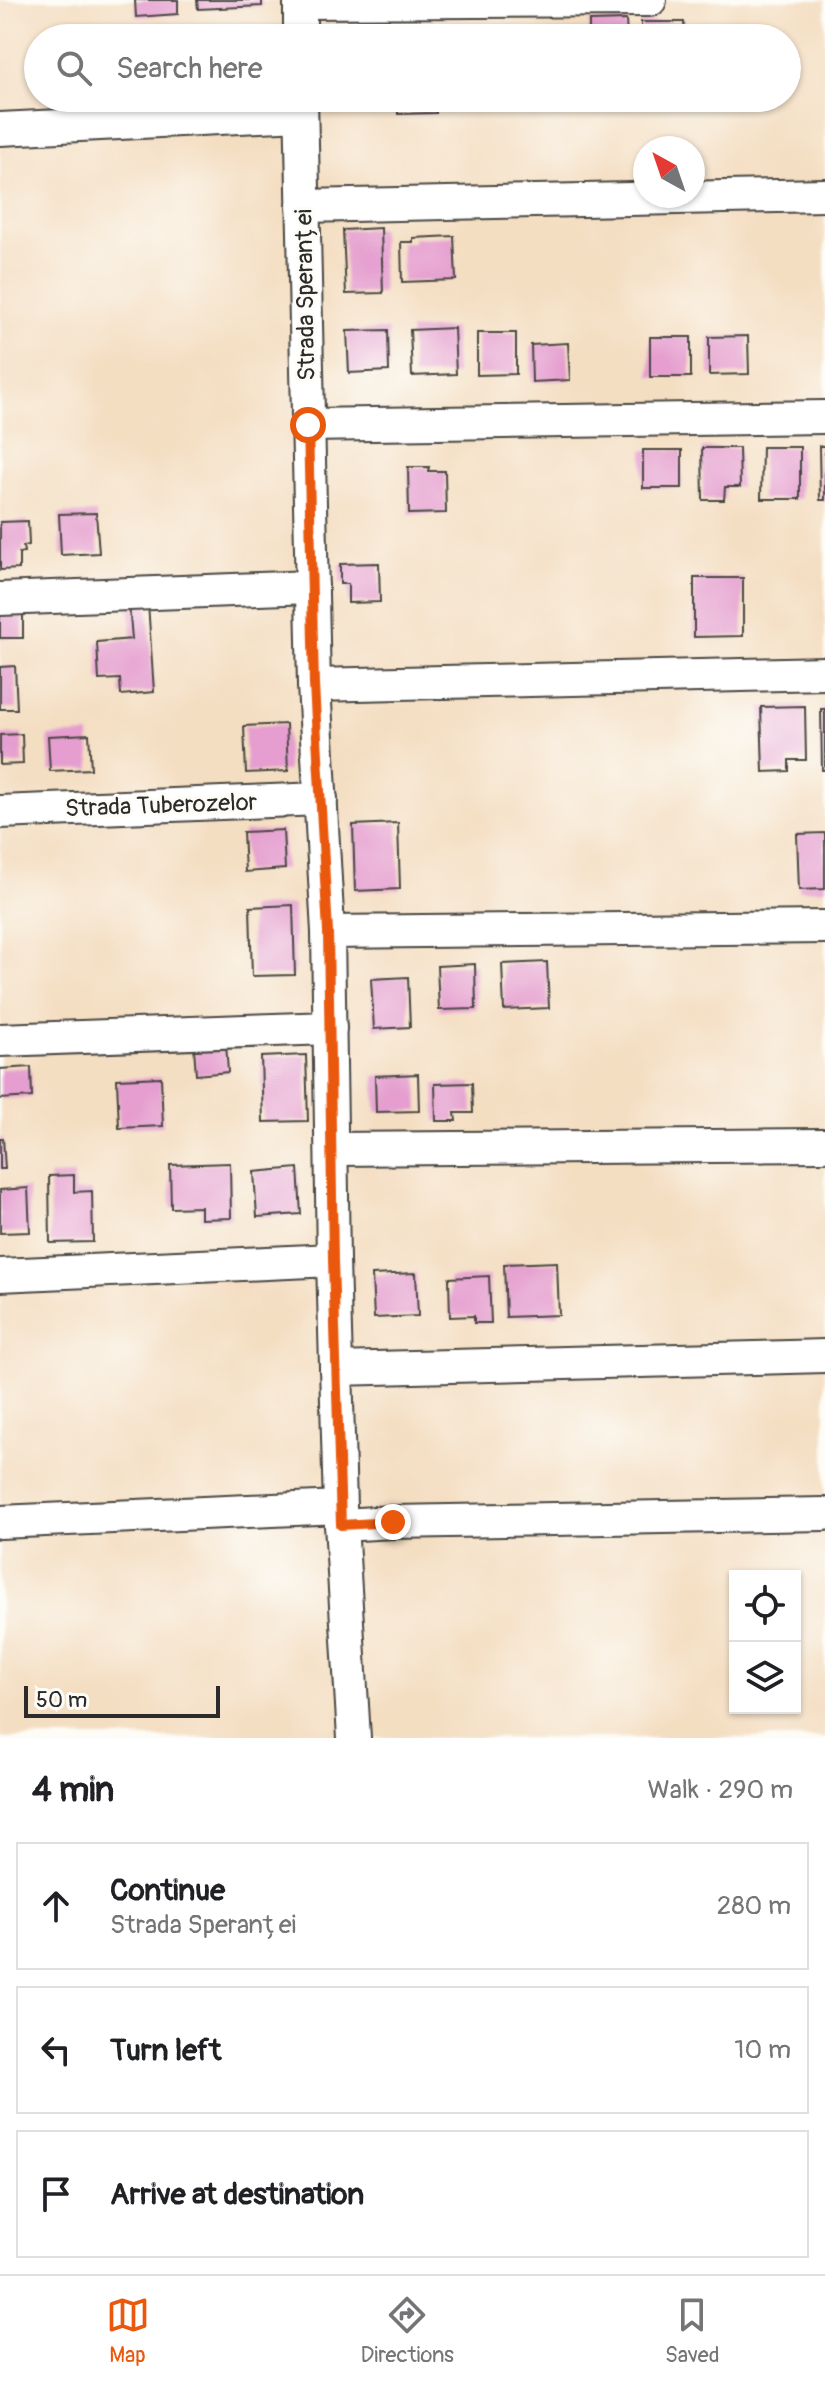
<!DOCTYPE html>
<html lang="en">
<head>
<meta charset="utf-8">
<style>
  :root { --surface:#fff; --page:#f2f2f2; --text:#202124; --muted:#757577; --line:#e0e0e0; --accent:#ea580c }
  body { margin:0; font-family:Pangolin,sans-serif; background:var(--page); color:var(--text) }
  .controls { position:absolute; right:24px; bottom:24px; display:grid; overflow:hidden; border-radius:0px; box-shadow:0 2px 6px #0004 }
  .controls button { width:72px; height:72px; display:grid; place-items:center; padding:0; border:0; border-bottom:2px solid var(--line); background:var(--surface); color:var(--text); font:40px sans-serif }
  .compass { position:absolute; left:633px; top:136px; width:72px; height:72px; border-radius:50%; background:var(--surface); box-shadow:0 2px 6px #0004; rotate:320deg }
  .scale { position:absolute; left:24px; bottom:20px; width:196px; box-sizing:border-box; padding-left:8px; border:4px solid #2b2b2b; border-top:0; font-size:22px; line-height:28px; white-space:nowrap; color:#2b2b2b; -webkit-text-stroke:6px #fdfcf7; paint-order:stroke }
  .stop { position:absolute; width:24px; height:24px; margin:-18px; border:6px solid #ea580c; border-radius:50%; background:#fff }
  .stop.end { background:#ea580c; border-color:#fff; box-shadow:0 2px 8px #0008 }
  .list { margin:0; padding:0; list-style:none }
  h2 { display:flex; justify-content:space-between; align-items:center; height:104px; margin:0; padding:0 32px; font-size:34px }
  h2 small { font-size:26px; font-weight:400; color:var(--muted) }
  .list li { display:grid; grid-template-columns:52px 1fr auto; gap:24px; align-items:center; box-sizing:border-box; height:128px; margin:0 16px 16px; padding:0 16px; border:2px solid var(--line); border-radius:0px }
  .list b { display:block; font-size:30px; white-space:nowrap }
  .list p { margin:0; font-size:26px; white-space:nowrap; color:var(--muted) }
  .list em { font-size:26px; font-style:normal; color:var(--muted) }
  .icon { flex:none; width:44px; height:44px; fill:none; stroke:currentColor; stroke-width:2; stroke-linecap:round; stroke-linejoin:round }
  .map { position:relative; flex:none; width:825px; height:1738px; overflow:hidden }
  .search { position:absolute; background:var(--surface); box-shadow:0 2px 6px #0004; left:24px; right:24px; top:24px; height:88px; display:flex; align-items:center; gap:20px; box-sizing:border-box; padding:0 28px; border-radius:44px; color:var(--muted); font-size:30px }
  .sheet { height:536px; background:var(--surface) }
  nav { display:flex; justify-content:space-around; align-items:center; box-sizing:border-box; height:112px; border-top:2px solid var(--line); background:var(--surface); font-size:22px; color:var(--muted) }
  nav a { display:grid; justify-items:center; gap:4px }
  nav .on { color:var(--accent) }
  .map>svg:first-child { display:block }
  .building { fill:#e59ecf }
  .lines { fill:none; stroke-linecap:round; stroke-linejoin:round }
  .street-casing { stroke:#494642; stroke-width:36 }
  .street { stroke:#fff; stroke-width:32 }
  .route { stroke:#ea580c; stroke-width:10 }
  .labels { text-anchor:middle; stroke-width:6; stroke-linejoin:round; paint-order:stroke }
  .street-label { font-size:24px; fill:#2b2b2b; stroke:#fdfcf7 }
</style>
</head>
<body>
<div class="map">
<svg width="825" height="1738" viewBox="0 0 825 1738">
  <rect width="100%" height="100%" fill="#fdfcf7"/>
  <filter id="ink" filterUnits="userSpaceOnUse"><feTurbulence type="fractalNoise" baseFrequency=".0125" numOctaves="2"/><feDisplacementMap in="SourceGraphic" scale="16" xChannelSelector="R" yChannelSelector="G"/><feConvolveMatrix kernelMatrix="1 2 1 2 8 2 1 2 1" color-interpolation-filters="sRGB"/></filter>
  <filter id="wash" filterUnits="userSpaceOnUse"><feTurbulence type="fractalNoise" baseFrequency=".006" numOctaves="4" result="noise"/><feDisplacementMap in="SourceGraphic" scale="32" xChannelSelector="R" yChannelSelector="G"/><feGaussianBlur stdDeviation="1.8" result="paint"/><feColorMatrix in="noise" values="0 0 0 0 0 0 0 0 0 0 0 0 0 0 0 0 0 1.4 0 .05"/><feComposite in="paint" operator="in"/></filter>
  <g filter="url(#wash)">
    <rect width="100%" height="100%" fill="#f4dec2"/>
    <g id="blocks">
      <g class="building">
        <polygon points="135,0 178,0 178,14 136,17"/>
        <polygon points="197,0 262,0 262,6 198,9"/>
        <polygon points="626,20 627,38 589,38 589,21"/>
        <polygon points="641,22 684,22 685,38 641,38"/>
        <polygon points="385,28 385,38 340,38 340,29"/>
        <polygon points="750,31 750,38 711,38 710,32"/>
        <polygon points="398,98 435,98 436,113 398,114"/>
        <polygon points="381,228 383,293 346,294 343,230"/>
        <polygon points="454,236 456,280 402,282 401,242 413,242 413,238"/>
        <polygon points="454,328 456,374 412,376 410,330"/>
        <polygon points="388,330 389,371 349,373 347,331"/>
        <polygon points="477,333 516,333 516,374 477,375"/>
        <polygon points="748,336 749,374 709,375 709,337"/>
        <rect x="650" y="337" width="41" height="40"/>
        <polygon points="568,343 570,380 532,382 531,345"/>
        <polygon points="819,446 825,446 825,500 820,500"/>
        <polygon points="762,447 800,447 800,499 761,499"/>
        <polygon points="702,448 739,448 740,487 725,487 724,500 703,500"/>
        <rect x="643" y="450" width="39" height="38"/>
        <polygon points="408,467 429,467 428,471 445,471 446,513 409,514"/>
        <polygon points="96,513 99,553 61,555 59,514"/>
        <polygon points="28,521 29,545 23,546 24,552 19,553 19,569 0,570 0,522"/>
        <polygon points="379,563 380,602 348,603 348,584 340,584 340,564"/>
        <polygon points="694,578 743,578 743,636 694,637"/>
        <polygon points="148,603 154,692 121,695 120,679 99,680 97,642 132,639 129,604"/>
        <rect x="0" y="608" width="23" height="30"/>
        <polygon points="15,666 17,709 0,709 0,667"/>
        <polygon points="805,706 806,760 789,760 789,771 763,772 761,707"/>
        <polygon points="821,709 825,709 825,770 822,770"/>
        <polygon points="286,724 288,771 246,773 244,726"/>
        <polygon points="22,734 23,764 0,765 0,735"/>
        <polygon points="89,734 91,769 50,771 48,736"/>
        <polygon points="398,823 400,889 355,891 353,825"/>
        <polygon points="283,830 285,869 245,872 243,832"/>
        <polygon points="825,833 825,889 799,890 797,834"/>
        <polygon points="293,905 295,975 252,976 250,907"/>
        <polygon points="547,962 549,1008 504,1010 502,964"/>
        <polygon points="475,964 476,1009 439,1010 437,966"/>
        <polygon points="408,977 410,1027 374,1029 371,979"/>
        <polygon points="226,1044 228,1072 196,1075 194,1047"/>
        <polygon points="306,1055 308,1121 263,1122 261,1057"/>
        <polygon points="31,1067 32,1097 0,1099 0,1069"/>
        <polygon points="418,1074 419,1111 376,1112 375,1076"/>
        <polygon points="161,1077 163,1126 119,1128 117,1079"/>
        <polygon points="472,1083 473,1113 455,1113 456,1121 436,1121 435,1084"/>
        <polygon points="0,1138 3,1138 5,1169 0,1169"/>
        <polygon points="230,1163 231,1218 201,1219 201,1207 171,1208 170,1165"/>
        <polygon points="298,1168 301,1214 257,1217 254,1172"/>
        <polygon points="74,1175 74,1192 92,1191 93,1242 50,1243 49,1176"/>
        <polygon points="28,1188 30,1232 0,1233 0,1190"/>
        <polygon points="557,1262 559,1315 506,1317 504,1264"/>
        <polygon points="416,1273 418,1316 374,1318 372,1275"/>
        <polygon points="489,1276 491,1323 474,1323 474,1316 450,1317 449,1278"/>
      </g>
    </g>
  </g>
  <g filter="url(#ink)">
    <use href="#blocks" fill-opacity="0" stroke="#494642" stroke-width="2"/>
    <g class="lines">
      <defs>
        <g id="street">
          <polyline points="300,0 300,38"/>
          <polyline points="300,2 650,0"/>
          <polyline points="301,98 314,685 328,932 333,1260 340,1507 354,1738"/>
          <polyline points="0,129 301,114"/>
          <polyline points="303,206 825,195"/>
          <polyline points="308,425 825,417"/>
          <polyline points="0,599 312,587"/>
          <polyline points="314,685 825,673"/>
          <polyline points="0,812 321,799"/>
          <polyline points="328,932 825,927"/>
          <polyline points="0,1040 330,1028"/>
          <polyline points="332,1149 825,1145"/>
          <polyline points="0,1275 333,1260"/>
          <polyline points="336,1369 825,1356"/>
          <polyline points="0,1522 340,1507"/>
          <polyline points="341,1525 393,1522 825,1514"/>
        </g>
      </defs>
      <use href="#street" class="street-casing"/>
      <use href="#street" class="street"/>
    </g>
  </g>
  <g class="lines" filter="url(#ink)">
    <polyline class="route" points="308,425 314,685 328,932 333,1260 341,1525 393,1522"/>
  </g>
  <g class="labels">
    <g class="street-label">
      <text transform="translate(305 295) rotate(-91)" y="8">Strada Speranței</text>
      <text transform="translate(161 805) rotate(-2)" y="8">Strada Tuberozelor</text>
    </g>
  </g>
</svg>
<div class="controls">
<button><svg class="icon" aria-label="locate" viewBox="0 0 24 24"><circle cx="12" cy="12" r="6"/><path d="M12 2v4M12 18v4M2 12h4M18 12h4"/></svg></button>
<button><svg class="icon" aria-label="layers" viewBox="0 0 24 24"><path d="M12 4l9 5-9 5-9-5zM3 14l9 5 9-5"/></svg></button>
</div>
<svg class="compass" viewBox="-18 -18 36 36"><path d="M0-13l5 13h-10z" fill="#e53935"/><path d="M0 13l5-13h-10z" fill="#757577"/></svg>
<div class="scale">50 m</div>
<div class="stop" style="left:308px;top:425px"></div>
<div class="stop end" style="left:393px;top:1522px"></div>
<div class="search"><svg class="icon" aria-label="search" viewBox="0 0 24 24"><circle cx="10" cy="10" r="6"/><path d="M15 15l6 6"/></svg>Search here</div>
</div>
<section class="sheet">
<h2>4 min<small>Walk · 290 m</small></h2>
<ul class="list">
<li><svg class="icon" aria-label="ahead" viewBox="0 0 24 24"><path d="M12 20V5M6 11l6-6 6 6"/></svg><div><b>Continue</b><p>Strada Speranței</p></div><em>280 m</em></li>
<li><svg class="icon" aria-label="left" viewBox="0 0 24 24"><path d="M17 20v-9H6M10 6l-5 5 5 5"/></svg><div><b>Turn left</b></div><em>10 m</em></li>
<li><svg class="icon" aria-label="arrive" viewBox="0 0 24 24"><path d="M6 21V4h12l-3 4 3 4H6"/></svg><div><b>Arrive at destination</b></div></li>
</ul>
</section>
<nav>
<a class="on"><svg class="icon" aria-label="map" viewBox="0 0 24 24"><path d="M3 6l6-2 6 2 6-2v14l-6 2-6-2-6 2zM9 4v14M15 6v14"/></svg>Map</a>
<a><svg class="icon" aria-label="directions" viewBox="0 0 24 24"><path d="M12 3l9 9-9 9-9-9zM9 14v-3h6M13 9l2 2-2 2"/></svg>Directions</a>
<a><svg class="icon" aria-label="saved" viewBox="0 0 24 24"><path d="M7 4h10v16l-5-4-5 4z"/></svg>Saved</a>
</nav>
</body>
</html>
